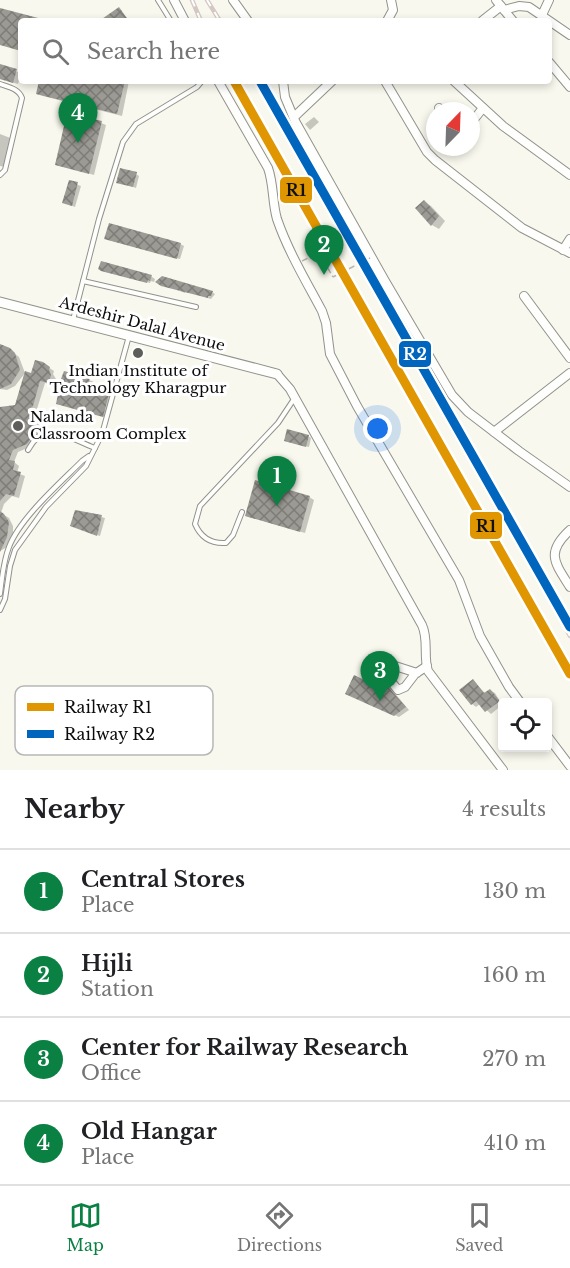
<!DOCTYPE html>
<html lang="en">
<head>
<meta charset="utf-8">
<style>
  :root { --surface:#fff; --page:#f2f2f2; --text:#202124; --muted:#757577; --line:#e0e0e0; --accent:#0b8043 }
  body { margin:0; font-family:"Libre Baskerville",serif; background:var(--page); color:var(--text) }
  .controls { position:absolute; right:18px; bottom:18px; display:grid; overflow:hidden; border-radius:6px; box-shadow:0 3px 9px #0003 }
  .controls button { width:54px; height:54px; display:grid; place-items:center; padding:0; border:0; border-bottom:2px solid var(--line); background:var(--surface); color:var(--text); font:30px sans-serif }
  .compass { position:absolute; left:426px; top:102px; width:54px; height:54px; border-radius:50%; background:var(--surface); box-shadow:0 3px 9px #0003; rotate:23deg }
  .you { position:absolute; left:378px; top:429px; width:21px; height:21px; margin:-15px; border:4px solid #fff; border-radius:50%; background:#1a73e8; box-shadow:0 0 0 9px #1a73e833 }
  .badge { display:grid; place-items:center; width:39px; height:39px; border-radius:50%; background:var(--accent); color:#fff; font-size:20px; font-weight:700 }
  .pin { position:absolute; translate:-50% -50px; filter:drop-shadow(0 2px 3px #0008) }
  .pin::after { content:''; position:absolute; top:32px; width:21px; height:18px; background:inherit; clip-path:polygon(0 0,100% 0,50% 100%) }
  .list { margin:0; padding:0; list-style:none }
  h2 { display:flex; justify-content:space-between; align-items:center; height:78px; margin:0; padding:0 24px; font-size:26px }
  h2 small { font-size:20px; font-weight:400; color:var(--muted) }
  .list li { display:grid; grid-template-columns:39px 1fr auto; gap:18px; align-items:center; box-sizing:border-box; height:84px; padding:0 24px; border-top:2px solid var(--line) }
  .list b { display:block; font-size:22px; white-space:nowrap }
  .list p { margin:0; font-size:20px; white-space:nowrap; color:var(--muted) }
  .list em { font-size:20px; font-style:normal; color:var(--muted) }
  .icon { flex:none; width:33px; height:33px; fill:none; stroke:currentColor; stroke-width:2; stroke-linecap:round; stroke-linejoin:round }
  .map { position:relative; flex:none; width:570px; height:770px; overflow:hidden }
  .search { position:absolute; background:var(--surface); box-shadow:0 3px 9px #0003; left:18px; right:18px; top:18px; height:66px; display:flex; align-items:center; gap:15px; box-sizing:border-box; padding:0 21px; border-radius:6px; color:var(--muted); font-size:22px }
  .sheet { height:414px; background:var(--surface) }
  nav { display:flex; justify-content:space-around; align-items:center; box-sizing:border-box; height:84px; border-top:2px solid var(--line); background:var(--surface); font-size:16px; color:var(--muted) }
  nav a { display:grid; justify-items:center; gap:3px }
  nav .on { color:var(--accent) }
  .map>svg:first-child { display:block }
  .shadow { fill:#0003 }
  .building { fill:url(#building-cross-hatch) }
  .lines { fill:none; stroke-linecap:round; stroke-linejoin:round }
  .service-casing { stroke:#92928d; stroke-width:6 }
  .minor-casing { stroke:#92928d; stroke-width:10 }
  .tertiary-casing { stroke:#92928d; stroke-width:11 }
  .path { stroke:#b7b7b5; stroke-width:1.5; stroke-dasharray:6 3; stroke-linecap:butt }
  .service { stroke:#fefefc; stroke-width:4 }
  .minor { stroke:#fefefc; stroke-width:8 }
  .tertiary { stroke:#fefefc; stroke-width:9 }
  .rail-casing { stroke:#d4c7c4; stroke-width:4.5 }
  .rail { stroke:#fff; stroke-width:2; stroke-dasharray:7; stroke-linecap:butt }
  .path-bridge { stroke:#b7b7b5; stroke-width:1.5; stroke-dasharray:6 3; stroke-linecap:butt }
  .rail-1-casing { stroke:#fff; stroke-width:14 }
  .rail-2-casing { stroke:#fff; stroke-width:14 }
  .rail-1 { stroke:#df9601; stroke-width:9 }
  .rail-2 { stroke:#0065bd; stroke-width:9 }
  .poi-dot { fill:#5e5e5a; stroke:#fff; stroke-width:2 }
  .labels { text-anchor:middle; stroke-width:6; stroke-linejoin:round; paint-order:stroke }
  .street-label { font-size:15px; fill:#0b0b0b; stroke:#fff }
  .poi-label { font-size:15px; fill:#0b0b0b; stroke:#fff }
  .key { fill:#fff; stroke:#b6b6b6; stroke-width:1.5 }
  .key-label { font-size:16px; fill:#0b0b0b }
  .line-badge { stroke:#fff; stroke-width:2 }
  .badge-label { font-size:16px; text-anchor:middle; font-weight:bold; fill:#fff }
  .pale-badge-label { font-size:16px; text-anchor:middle; font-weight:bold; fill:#111 }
</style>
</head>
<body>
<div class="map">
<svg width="570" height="770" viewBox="0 0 570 770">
  <defs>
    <pattern id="building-cross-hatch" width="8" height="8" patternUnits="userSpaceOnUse" patternTransform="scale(1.5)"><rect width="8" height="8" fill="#9c9a94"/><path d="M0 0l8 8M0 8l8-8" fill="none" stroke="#7d7c77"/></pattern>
  </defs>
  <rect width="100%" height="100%" fill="#f9f8ee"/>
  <g class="shadow">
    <polygon points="0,66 21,73 18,84 0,79"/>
    <polygon points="41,81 129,81 122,116 43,96 37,94"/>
    <polygon points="314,117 319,122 310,130 305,124"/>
    <polygon points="101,123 106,125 94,175 56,164"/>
    <polygon points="0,134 13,139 6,167 0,166"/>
    <polygon points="136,174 139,176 136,188 118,182"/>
    <polygon points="70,182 81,186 75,207 67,204"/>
    <polygon points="424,201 431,206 445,221 439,229 432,225"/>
    <polygon points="109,240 180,244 184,246 180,259"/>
    <polygon points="102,263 152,277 155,279 154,282 151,281 150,283 106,272"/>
    <polygon points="160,283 212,292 215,294 211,299 186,291 185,293"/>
    <polygon points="0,347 9,349 19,357 25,373 15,386 7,390 0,389"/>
    <polygon points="48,367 54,371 53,374 56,379 54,385 45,383 37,409 32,413 40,422 40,434 32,446 18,452 14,462 19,466 17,473 25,476 19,498 12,496 4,504 1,513 9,518 13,526 13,533 9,546 0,551 0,409 16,407 33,375"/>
    <polygon points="89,380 94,382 92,387 114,394 107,418 63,405"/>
    <polygon points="308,436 311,438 309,447 289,442"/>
    <polygon points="309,497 314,500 305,533 246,516"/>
    <polygon points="76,511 105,518 100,536 75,527"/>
    <polygon points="382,681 387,684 409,710 399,717 352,696 375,687"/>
    <polygon points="473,681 486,694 490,690 495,693 502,705 491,714 480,704 476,707 472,704"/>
  </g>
  <g class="building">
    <polygon points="119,7 129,21 99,21"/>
    <polygon points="0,8 42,19 42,21 21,21 21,51 0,45"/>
    <polygon points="0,64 17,69 13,83 0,79"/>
    <polygon points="39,81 125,81 117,114 36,94"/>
    <polygon points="67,113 102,121 89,174 55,165"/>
    <polygon points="120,168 137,172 133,187 116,183"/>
    <polygon points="69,180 78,182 72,206 62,203"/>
    <polygon points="424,200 439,216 431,226 415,208"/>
    <polygon points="109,223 181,243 177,259 104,239"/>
    <polygon points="101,261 152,275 150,281 148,280 147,283 101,271 98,269"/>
    <polygon points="162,276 213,291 211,296 208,296 208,298 161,286 155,282"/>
    <polygon points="0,344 10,348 15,353 20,370 11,384 0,389"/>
    <polygon points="35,360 43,362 50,367 49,370 51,375 49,383 40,381 33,406 28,410 36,418 36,432 27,444 13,450 9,460 15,461 13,470 21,472 14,496 6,494 0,501 0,407 15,405 25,371 31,373"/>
    <polygon points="64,371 90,378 88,384 110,390 103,417 56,404 58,394 56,392"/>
    <polygon points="287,429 309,435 306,447 284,441"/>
    <polygon points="255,480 310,496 300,532 245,516"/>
    <polygon points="75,510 102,515 97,536 70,526"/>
    <polygon points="0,511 4,514 9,522 7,537 0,552"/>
    <polygon points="354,675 375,685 382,680 406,707 394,716 345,694"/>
    <polygon points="473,679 484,693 490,689 500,701 485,712 476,701 471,705 459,690"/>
  </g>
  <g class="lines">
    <defs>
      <g id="service">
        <polyline points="158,0 171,21"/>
        <path d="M0 84C9 87 19 89 22 98L5 170 0 175"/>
        <polyline points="83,281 196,307"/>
        <polyline points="73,320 99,219 123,142 136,124 197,87 202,81"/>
        <path d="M28 450C32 444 35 437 42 435 57 428 81 443 95 448"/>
        <path d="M242 512 233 535 226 543C211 544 201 538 195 524L200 506 278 423 294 399"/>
        <path d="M0 594C2 579 3 562 9 547 20 518 60 483 82 461L89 456"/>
        <polyline points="0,610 5,599 10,566 15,550 46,507 86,466 102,434 129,336"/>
      </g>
      <g id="minor">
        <polyline points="174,0 185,21"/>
        <polyline points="233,0 248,21"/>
        <polyline points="496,0 513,21"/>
        <polyline points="504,10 519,6 529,7 570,35"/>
        <polyline points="542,15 549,0"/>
        <polyline points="387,21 393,10 391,0"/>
        <polyline points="482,21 501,6"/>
        <polyline points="549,62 570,87"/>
        <path d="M218 81 268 168C274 185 272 202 277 219 288 251 306 281 322 311L326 323 330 354 357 406 459 580 480 636 509 687 520 702"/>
        <polyline points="283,81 285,97 295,121 385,281 452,395 468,412 519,451 570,487"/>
        <polyline points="385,81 427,152 435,160 522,228 570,253"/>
        <polyline points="454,81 503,126 570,175"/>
        <polyline points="439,108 443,111"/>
        <polyline points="294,117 332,81"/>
        <polyline points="471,123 483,108"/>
        <polyline points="563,250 570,239"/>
        <polyline points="524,296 570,358"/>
        <path d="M277 374 290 389 422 625C429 640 423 656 428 671L503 770"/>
        <polyline points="494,432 570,373"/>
        <path d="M570 530C545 553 555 563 570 587"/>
        <polyline points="417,673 389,664 383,665 380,668 398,690 405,687 415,674 427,666"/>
        <polyline points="548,737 570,766"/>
      </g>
      <polyline id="tertiary" points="0,302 277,374"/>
    </defs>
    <use href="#service" class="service-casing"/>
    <use href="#minor" class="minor-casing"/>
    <use href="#tertiary" class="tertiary-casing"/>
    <polyline class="path" points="302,261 319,253 333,277"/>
    <use href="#service" class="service"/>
    <use href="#minor" class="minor"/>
    <use href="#tertiary" class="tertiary"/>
    <defs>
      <g id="rail">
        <polyline points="192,0 201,21"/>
        <polyline points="207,0 220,21"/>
        <polyline points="260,81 294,139"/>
        <polyline points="285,134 570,636"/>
      </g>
    </defs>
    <use href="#rail" class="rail-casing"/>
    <use href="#rail" class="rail"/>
    <polyline class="path-bridge" points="333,277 370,258"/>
    <defs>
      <polyline id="rail-1" points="234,81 570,674"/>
      <polyline id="rail-2" points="260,81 570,627"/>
    </defs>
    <use href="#rail-1" class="rail-1-casing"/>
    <use href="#rail-2" class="rail-2-casing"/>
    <use href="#rail-1" class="rail-1"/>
    <use href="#rail-2" class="rail-2"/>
  </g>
  <g class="poi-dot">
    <circle cx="138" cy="353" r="6"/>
    <circle cx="18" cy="426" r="6"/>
  </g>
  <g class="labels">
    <g class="street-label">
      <text transform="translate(142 324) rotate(15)" y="5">Ardeshir Dalal Avenue</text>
    </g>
    <g class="poi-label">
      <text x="138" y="376">Indian Institute of<tspan x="138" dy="17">Technology Kharagpur</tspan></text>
      <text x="30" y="422" text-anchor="start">Nalanda<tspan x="30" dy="17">Classroom Complex</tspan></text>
    </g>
  </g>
  <rect x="15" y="686" width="198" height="69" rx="9" class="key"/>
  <rect x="27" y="703" width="27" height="8" fill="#df9601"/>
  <rect x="27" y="730" width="27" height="8" fill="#0065bd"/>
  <g class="key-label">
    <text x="64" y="713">Railway R1</text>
    <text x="64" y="740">Railway R2</text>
  </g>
  <g class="line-badge">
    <rect x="279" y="176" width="34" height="28" rx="6" fill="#df9601"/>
    <rect x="398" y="340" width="34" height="28" rx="6" fill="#0065bd"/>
    <rect x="469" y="511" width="34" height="29" rx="6" fill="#df9601"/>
  </g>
  <g class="badge-label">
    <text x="415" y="360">R2</text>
  </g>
  <g class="pale-badge-label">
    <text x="296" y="196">R1</text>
    <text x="486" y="532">R1</text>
  </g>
</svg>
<div class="controls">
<button><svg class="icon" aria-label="locate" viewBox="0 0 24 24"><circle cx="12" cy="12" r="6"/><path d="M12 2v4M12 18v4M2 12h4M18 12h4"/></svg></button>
</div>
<svg class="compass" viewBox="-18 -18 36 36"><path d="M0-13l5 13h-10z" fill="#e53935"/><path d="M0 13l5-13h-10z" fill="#757577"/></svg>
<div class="you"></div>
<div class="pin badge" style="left:277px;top:506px">1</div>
<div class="pin badge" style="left:324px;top:275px">2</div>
<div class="pin badge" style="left:380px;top:701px">3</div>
<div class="pin badge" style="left:78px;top:143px">4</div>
<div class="search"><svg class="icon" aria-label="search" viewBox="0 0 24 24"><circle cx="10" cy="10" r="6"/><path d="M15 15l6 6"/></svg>Search here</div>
</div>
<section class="sheet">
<h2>Nearby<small>4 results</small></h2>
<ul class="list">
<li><span class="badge">1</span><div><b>Central Stores</b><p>Place</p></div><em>130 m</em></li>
<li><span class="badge">2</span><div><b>Hijli</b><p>Station</p></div><em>160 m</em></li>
<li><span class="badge">3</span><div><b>Center for Railway Research</b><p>Office</p></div><em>270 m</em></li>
<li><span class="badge">4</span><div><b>Old Hangar</b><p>Place</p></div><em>410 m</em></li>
</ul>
</section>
<nav>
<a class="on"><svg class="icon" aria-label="map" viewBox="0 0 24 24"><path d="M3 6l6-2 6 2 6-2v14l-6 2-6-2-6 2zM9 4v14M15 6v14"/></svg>Map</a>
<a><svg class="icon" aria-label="directions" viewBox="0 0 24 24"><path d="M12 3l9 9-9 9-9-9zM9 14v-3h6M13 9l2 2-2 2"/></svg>Directions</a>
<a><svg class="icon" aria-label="saved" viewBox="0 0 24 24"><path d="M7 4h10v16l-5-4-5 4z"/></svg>Saved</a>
</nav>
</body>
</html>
